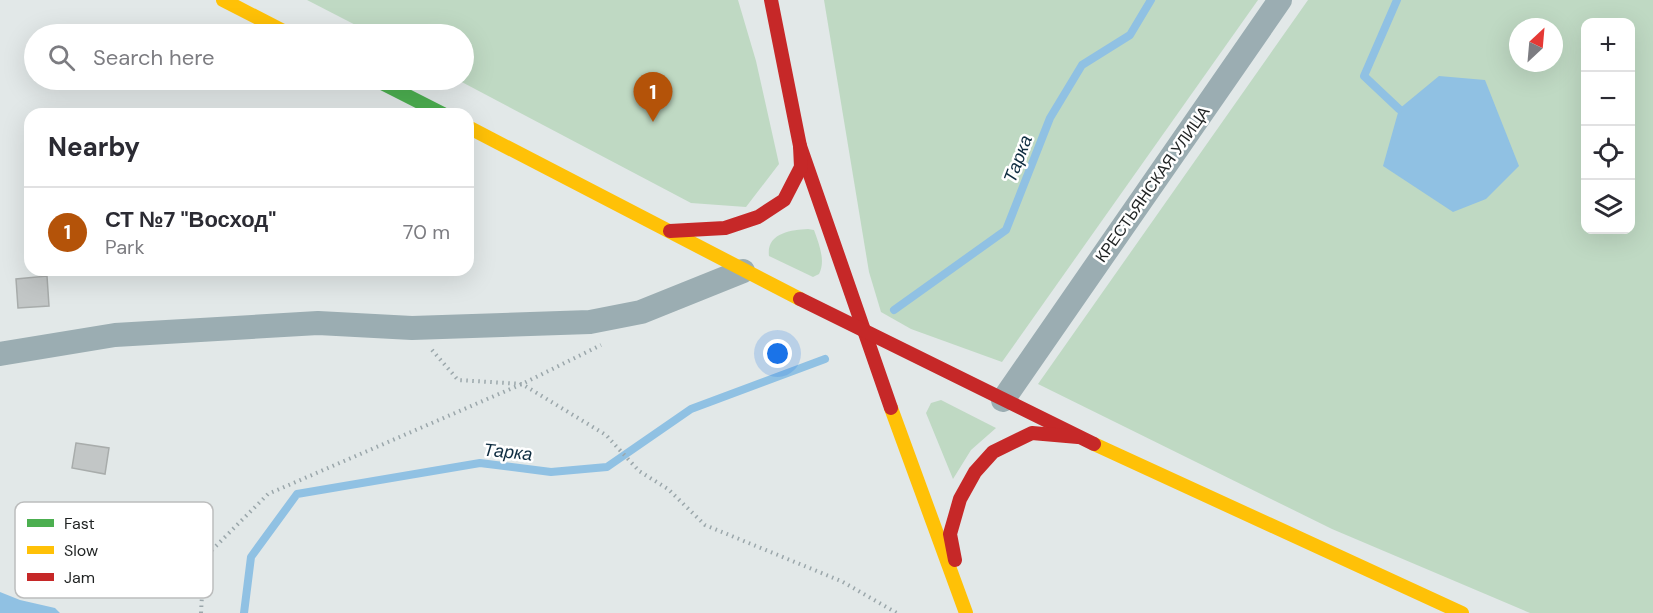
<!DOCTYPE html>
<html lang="en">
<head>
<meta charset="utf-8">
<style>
  :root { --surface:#fff; --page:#f7f7f7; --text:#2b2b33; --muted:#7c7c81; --line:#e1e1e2; --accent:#b45309 }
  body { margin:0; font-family:"DM Sans",sans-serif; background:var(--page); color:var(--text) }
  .controls { position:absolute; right:18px; top:18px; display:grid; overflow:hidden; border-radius:12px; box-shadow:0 6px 24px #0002 }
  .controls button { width:54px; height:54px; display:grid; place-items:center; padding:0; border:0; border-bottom:2px solid var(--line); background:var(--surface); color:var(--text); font:30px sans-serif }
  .compass { position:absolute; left:1509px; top:18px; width:54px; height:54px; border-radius:50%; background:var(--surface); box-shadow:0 6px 24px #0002; rotate:26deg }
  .you { position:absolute; left:778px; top:354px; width:21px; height:21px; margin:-15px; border:4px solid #fff; border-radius:50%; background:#1a73e8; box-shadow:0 0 0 9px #1a73e833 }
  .badge { display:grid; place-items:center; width:39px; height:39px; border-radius:50%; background:var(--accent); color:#fff; font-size:20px; font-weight:700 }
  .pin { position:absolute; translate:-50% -50px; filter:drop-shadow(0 2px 3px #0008) }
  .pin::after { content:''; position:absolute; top:32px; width:21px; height:18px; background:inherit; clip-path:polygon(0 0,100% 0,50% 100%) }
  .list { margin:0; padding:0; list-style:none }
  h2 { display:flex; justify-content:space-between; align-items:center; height:78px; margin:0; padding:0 24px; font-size:26px }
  h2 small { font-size:20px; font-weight:400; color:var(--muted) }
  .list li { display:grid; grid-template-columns:39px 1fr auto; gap:18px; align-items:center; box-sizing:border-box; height:90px; padding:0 24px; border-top:2px solid var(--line) }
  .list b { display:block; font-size:22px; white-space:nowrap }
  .list p { margin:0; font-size:20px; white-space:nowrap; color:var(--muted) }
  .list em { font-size:20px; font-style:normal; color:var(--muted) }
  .icon { flex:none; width:33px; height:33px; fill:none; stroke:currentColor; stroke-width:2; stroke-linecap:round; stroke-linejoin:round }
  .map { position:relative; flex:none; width:1653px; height:613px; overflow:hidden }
  .search { position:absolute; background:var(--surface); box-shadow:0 6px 24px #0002; left:24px; top:24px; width:450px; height:66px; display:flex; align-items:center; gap:15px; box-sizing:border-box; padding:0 21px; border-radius:33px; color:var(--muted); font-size:22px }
  .panel { position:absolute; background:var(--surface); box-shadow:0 6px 24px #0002; left:24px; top:108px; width:450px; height:168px; border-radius:18px }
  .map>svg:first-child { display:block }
  .green { fill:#bfd9c3; fill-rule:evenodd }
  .water { fill:#90c1e3 }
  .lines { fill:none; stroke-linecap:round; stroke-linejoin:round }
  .stream { stroke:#90c1e3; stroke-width:8 }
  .building { fill:#c2c6c6; stroke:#a8acab; stroke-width:1.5 }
  .path { stroke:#9ba7ab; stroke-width:4; stroke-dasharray:1.5 4.5; stroke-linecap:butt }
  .street { stroke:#9badb2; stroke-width:24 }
  .fast { stroke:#4caf50; stroke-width:14 }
  .slow { stroke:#ffc107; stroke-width:14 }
  .jam { stroke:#c62828; stroke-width:14 }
  .labels { text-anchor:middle; stroke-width:5; stroke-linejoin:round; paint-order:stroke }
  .street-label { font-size:16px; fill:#1f2222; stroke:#fff }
  .water-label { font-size:18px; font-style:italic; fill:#0e2c40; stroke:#fff }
  .key { fill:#fff; stroke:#bcbdbd; stroke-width:1.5 }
  .key-label { font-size:16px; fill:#1f2222 }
</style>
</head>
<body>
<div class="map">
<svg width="1653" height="613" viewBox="0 0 1653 613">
  <rect width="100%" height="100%" fill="#e2e8e8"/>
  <g class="green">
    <polygon points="307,0 738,0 756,61 779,164 746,207 691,203 458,80 464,80 464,34 373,34"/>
    <polygon points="824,0 1258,0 1002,362 911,329 881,312 869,272"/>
    <path d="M1308 0H1653V613H1530L1332 529 1038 384ZM1586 22H1630V230H1586ZM1518 27H1554V63H1518Z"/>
    <path d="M808 229 814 230C819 244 826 261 819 274L813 277 769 256C766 233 791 230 808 229Z"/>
    <polygon points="941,400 996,428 971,450 953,479 926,413 931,403"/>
  </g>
  <g class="water">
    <polygon points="1439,76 1485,80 1519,166 1486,199 1453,212 1383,166 1399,109"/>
    <polygon points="0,592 20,600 55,608 60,613 0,613"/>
  </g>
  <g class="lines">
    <g class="stream">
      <polyline points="1397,0 1364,76 1399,109"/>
      <polyline points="894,310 1006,230 1050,118 1082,65 1130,35 1151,0"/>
      <polyline points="244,613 251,557 297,494 480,463 551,472 607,467 691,409 825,359"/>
    </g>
  </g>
  <g class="building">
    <polygon points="47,276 49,306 18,308 16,279"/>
    <polygon points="76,443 109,448 105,474 72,468"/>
  </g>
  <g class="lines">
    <g class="path">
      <polyline points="432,350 458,380 522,384 606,435 639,471 668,489 705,525 841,581 897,613"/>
      <polyline points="201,613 204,558 268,494 522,384 601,345"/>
    </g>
    <g class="street">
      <polyline points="0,354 115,335 318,323 412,328 590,322 641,312 743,271"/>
      <polyline points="1003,400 1280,0"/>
    </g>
    <polyline class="fast" points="376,80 443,114"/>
    <g class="slow">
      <polyline points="223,0 289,34"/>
      <polyline points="468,127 800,299"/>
      <polyline points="891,408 966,613"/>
      <polyline points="1094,444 1462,613"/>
    </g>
    <g class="jam">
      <polyline points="771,0 800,146 891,408"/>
      <polyline points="670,231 725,228 758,217 784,200 801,167 800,146"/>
      <polyline points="800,299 1094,444"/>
      <polyline points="955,560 950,534 960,499 975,472 993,452 1032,433 1078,437"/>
    </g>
  </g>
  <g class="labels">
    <g class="street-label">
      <text transform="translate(1152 184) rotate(-55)" y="6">КРЕСТЬЯНСКАЯ УЛИЦА</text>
    </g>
    <g class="water-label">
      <text transform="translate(1018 159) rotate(-69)" y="6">Тарка</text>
      <text transform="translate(508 452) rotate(6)" y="6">Тарка</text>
    </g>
  </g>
  <rect x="15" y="502" width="198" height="96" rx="9" class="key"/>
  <rect x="27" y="519" width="27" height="8" fill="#4caf50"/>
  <rect x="27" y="546" width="27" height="8" fill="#ffc107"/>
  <rect x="27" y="573" width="27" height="8" fill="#c62828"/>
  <g class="key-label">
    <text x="64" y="529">Fast</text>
    <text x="64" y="556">Slow</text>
    <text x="64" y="583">Jam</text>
  </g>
</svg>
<div class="controls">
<button>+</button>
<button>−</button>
<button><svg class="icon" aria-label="locate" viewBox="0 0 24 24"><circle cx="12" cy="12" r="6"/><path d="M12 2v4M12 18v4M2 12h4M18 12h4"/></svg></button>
<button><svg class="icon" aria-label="layers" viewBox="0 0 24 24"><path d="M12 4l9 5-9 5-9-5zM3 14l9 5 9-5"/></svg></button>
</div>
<svg class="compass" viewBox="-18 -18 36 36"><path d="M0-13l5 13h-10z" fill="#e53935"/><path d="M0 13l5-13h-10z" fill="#7c7c81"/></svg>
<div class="you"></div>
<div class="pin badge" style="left:653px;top:122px">1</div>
<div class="search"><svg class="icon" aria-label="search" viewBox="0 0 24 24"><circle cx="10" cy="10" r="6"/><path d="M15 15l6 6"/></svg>Search here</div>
<section class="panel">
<h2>Nearby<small></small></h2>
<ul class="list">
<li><span class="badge">1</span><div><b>СТ №7 &quot;Восход&quot;</b><p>Park</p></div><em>70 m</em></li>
</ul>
</section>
</div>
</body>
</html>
